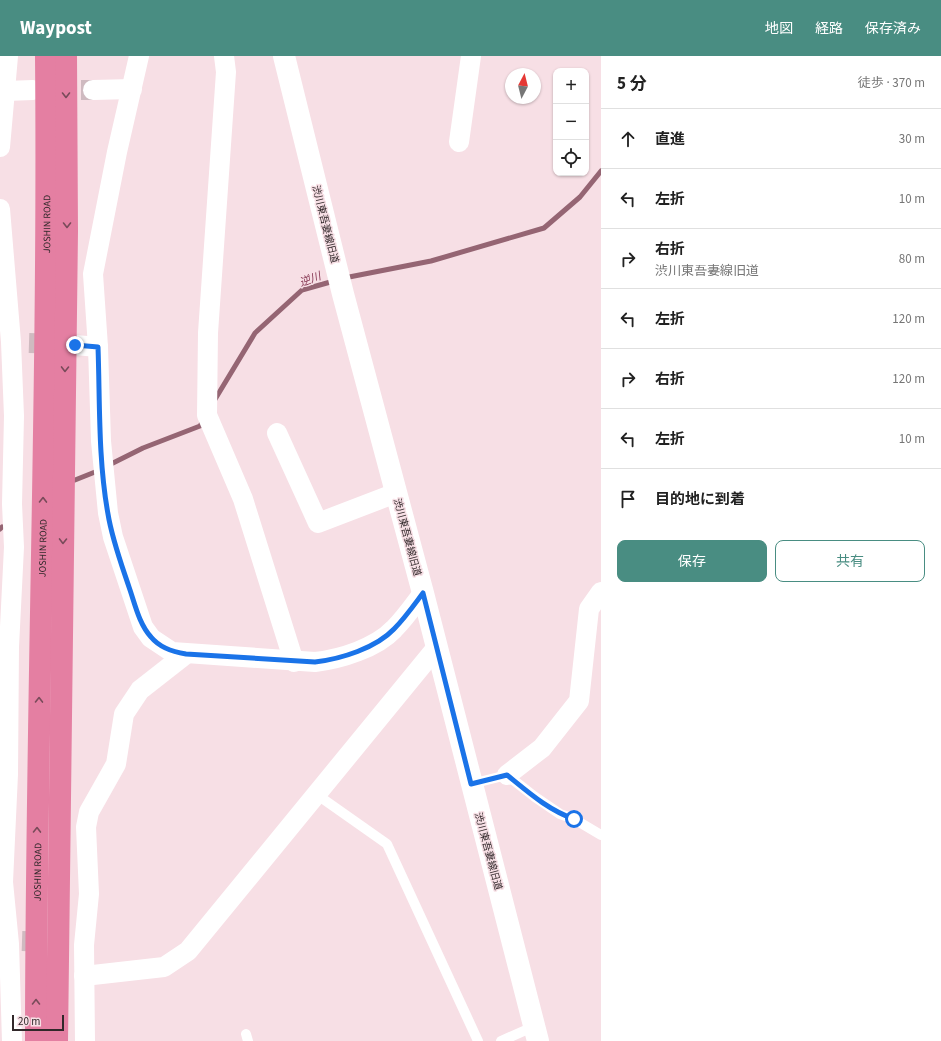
<!DOCTYPE html>
<html lang="ja">
<head>
<meta charset="utf-8">
<style>
  :root { --surface:#fff; --page:#f2f2f2; --text:#222; --muted:#767676; --line:#e0e0e0; --accent:#498d82 }
  body { margin:0; font-family:"Source Sans 3","Noto Sans JP",sans-serif; background:var(--page); color:var(--text) }
  .controls { position:absolute; right:12px; top:12px; display:grid; overflow:hidden; border-radius:8px; box-shadow:0 1px 3px #0004 }
  .controls button { width:36px; height:36px; display:grid; place-items:center; padding:0; border:0; border-bottom:1px solid var(--line); background:var(--surface); color:var(--text); font:20px sans-serif }
  .compass { position:absolute; left:505px; top:12px; width:36px; height:36px; border-radius:50%; background:var(--surface); box-shadow:0 1px 3px #0004; rotate:7deg }
  .scale { position:absolute; left:12px; bottom:10px; width:52px; box-sizing:border-box; padding-left:4px; border:2px solid #31282a; border-top:0; font-size:11px; line-height:14px; white-space:nowrap; color:#31282a; -webkit-text-stroke:3px #f7dfe5; paint-order:stroke }
  .stop { position:absolute; width:12px; height:12px; margin:-9px; border:3px solid #1a73e8; border-radius:50%; background:#fff }
  .stop.end { background:#1a73e8; border-color:#fff; box-shadow:0 1px 4px #0008 }
  .list { margin:0; padding:0; list-style:none }
  h2 { display:flex; justify-content:space-between; align-items:center; height:52px; margin:0; padding:0 16px; font-size:17px }
  h2 small { font-size:13px; font-weight:400; color:var(--muted) }
  .list li { display:grid; grid-template-columns:26px 1fr auto; gap:12px; align-items:center; box-sizing:border-box; height:60px; padding:0 16px; border-top:1px solid var(--line) }
  .list b { display:block; font-size:15px; white-space:nowrap }
  .list p { margin:0; font-size:13px; white-space:nowrap; color:var(--muted) }
  .list em { font-size:13px; font-style:normal; color:var(--muted) }
  .actions { display:flex; gap:8px; padding:12px 16px }
  .actions a { flex:1; padding:9px 0; border:1px solid var(--accent); border-radius:8px; text-align:center; font-size:14px; color:var(--accent) }
  .actions .main { background:var(--accent); color:#fff }
  .icon { flex:none; width:22px; height:22px; fill:none; stroke:currentColor; stroke-width:2; stroke-linecap:round; stroke-linejoin:round }
  .map { position:relative; flex:none; width:601px; height:985px; overflow:hidden }
  header { display:flex; align-items:center; gap:24px; box-sizing:border-box; height:56px; padding:0 20px; background:var(--accent); color:#fff }
  header strong { font-size:19px }
  nav { display:flex; gap:22px; margin-inline-start:auto; font-size:14px }
  main { display:flex }
  aside { flex:1; background:var(--surface) }
  .map>svg:first-child { display:block }
  .lines { fill:none; stroke-linecap:round; stroke-linejoin:round }
  .stream { stroke:#956573; stroke-width:5 }
  .minor-tunnel { stroke:#cfbac0; stroke-width:20; stroke-dasharray:20 10; stroke-linecap:butt }
  .service { stroke:#fff; stroke-width:10 }
  .minor { stroke:#fff; stroke-width:20 }
  .tertiary { stroke:#fff; stroke-width:22 }
  .trunk { stroke:#e47fa2; stroke-width:22 }
  .oneway { stroke:#794b5a }
  .route { stroke:#1a73e8; stroke-width:5 }
  .labels { text-anchor:middle; stroke-width:3; stroke-linejoin:round; paint-order:stroke }
  .street-label { font-size:10px; fill:#31282a; stroke:#f7dfe5 }
  .water-label { font-size:11px; font-style:italic; fill:#853551; stroke:#f7dfe5 }
</style>
</head>
<body>
<header>
<strong>Waypost</strong>
<nav><a>地図</a><a>経路</a><a>保存済み</a></nav>
</header>
<main>
<div class="map">
<svg width="601" height="985" viewBox="0 0 601 985">
  <rect width="100%" height="100%" fill="#f7dfe5"/>
  <g class="lines">
    <g class="stream">
      <polyline points="344,222 431,205 544,172 580,141 601,115"/>
      <polyline points="214,345 255,277 302,234 334,225"/>
      <polyline points="107,410 143,392 200,370 204,364"/>
      <polyline points="75,424 100,414"/>
      <polyline points="0,473 2,471"/>
    </g>
    <g class="minor-tunnel">
      <polyline points="51,34 93,34"/>
      <polyline points="29,287 61,288"/>
      <polyline points="22,885 53,886"/>
    </g>
    <g class="service">
      <polyline points="471,728 507,719 535,741 560,758 574,763 601,779"/>
      <polyline points="316,738 387,788 478,985"/>
      <polyline points="246,978 248,985"/>
      <polyline points="501,985 535,970"/>
    </g>
    <g class="minor">
      <path d="M139 0 117 96 93 218 98 291 101 385 108 457 113 481 143 571 151 582 172 596 315 606C341 603 376 592 394 573 405 562 414 549 423 537"/>
      <polyline points="224,0 226,16 208,277 207,359 243,443 294,606"/>
      <polyline points="93,34 132,33"/>
      <polyline points="6,35 33,34"/>
      <polyline points="459,86 471,0"/>
      <polyline points="0,91 8,0"/>
      <polyline points="0,153 11,286 14,360 12,448 14,491 9,591 8,718 3,826 9,888 12,985"/>
      <polyline points="75,289 98,291"/>
      <polyline points="277,377 318,467 396,437"/>
      <polyline points="507,719 542,692 579,645 589,553 601,536"/>
      <polyline points="84,920 164,911 188,895 437,591"/>
      <polyline points="85,985 84,889 89,838 86,771 89,756 116,708 124,658 140,634 186,598"/>
    </g>
    <polyline class="tertiary" points="284,0 343,238 423,537 538,985"/>
    <g class="trunk">
      <path id="s1" d="M36 985C36 657 49 328 46 0"/>
      <polyline points="57,985 67,175 66,0"/>
    </g>
  </g>
  <defs><path id="oneway-chevron" d="M-2-3.5L2.5 0L-2 3.5" fill="none" stroke-width="1.6" stroke-linecap="round" stroke-linejoin="round"/></defs>
  <g class="oneway">
    <use href="#oneway-chevron" transform="translate(66 39) rotate(90)"/>
    <use href="#oneway-chevron" transform="translate(67 169) rotate(90)"/>
    <use href="#oneway-chevron" transform="translate(65 313) rotate(91)"/>
    <use href="#oneway-chevron" transform="translate(43 444) rotate(-89)"/>
    <use href="#oneway-chevron" transform="translate(63 485) rotate(91)"/>
    <use href="#oneway-chevron" transform="translate(39 644) rotate(-89)"/>
    <use href="#oneway-chevron" transform="translate(37 774) rotate(-89)"/>
    <use href="#oneway-chevron" transform="translate(36 946) rotate(-90)"/>
  </g>
  <g class="lines">
    <path class="route" d="M75 289 98 291C100 346 98 403 108 458 112 483 121 507 129 531 135 548 139 568 151 581 160 592 173 596 186 598L315 606C341 603 376 592 394 573 405 562 414 549 423 537L471 728 507 719C528 736 548 754 574 763"/>
  </g>
  <g class="labels">
    <g class="street-label">
      <text transform="translate(326 168) rotate(76)" y="4">渋川東吾妻線旧道</text>
      <text dy="4" stroke="none"><textPath href="#s1" startOffset="817">JOSHIN ROAD</textPath></text>
      <text transform="translate(408 481) rotate(75)" y="4">渋川東吾妻線旧道</text>
      <text dy="4" stroke="none"><textPath href="#s1" startOffset="493">JOSHIN ROAD</textPath></text>
      <text transform="translate(489 795) rotate(75)" y="4">渋川東吾妻線旧道</text>
      <text dy="4" stroke="none"><textPath href="#s1" startOffset="169">JOSHIN ROAD</textPath></text>
    </g>
    <g class="water-label">
      <text transform="translate(310 223) rotate(-20)" y="4">逆川</text>
    </g>
  </g>
</svg>
<div class="controls">
<button>+</button>
<button>−</button>
<button><svg class="icon" aria-label="locate" viewBox="0 0 24 24"><circle cx="12" cy="12" r="6"/><path d="M12 2v4M12 18v4M2 12h4M18 12h4"/></svg></button>
</div>
<svg class="compass" viewBox="-18 -18 36 36"><path d="M0-13l5 13h-10z" fill="#e53935"/><path d="M0 13l5-13h-10z" fill="#767676"/></svg>
<div class="scale">20 m</div>
<div class="stop" style="left:574px;top:763px"></div>
<div class="stop end" style="left:75px;top:289px"></div>
</div>
<aside>
<h2>5 分<small>徒歩 · 370 m</small></h2>
<ul class="list">
<li><svg class="icon" aria-label="ahead" viewBox="0 0 24 24"><path d="M12 20V5M6 11l6-6 6 6"/></svg><div><b>直進</b></div><em>30 m</em></li>
<li><svg class="icon" aria-label="left" viewBox="0 0 24 24"><path d="M17 20v-9H6M10 6l-5 5 5 5"/></svg><div><b>左折</b></div><em>10 m</em></li>
<li><svg class="icon" aria-label="right" viewBox="0 0 24 24"><path d="M7 20v-9h11M14 6l5 5-5 5"/></svg><div><b>右折</b><p>渋川東吾妻線旧道</p></div><em>80 m</em></li>
<li><svg class="icon" aria-label="left" viewBox="0 0 24 24"><path d="M17 20v-9H6M10 6l-5 5 5 5"/></svg><div><b>左折</b></div><em>120 m</em></li>
<li><svg class="icon" aria-label="right" viewBox="0 0 24 24"><path d="M7 20v-9h11M14 6l5 5-5 5"/></svg><div><b>右折</b></div><em>120 m</em></li>
<li><svg class="icon" aria-label="left" viewBox="0 0 24 24"><path d="M17 20v-9H6M10 6l-5 5 5 5"/></svg><div><b>左折</b></div><em>10 m</em></li>
<li><svg class="icon" aria-label="arrive" viewBox="0 0 24 24"><path d="M6 21V4h12l-3 4 3 4H6"/></svg><div><b>目的地に到着</b></div></li>
</ul>
<div class="actions"><a class="main">保存</a><a>共有</a></div>
</aside>
</main>
</body>
</html>
